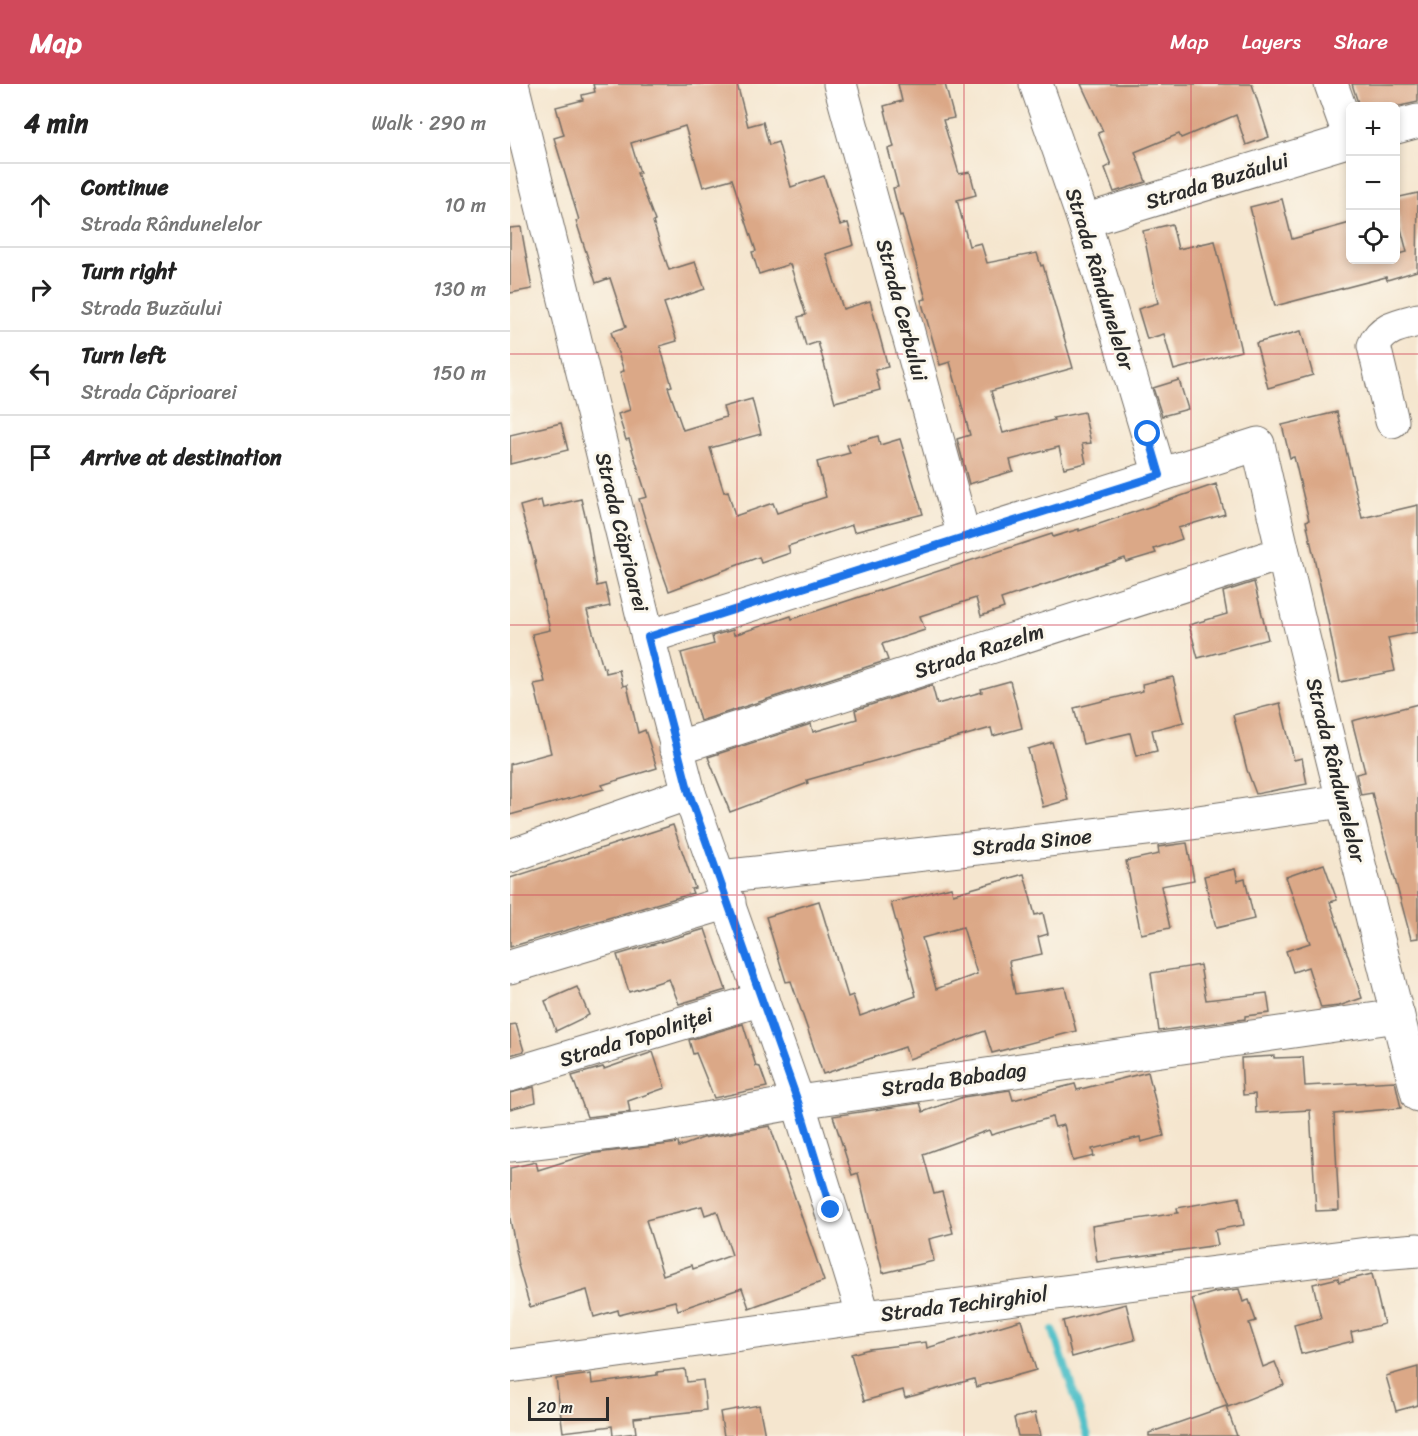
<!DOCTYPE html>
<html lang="en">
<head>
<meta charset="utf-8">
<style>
  :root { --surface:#fff; --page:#f6f6f6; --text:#222; --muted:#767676; --line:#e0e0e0; --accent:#d1495b }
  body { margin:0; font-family:Sriracha,sans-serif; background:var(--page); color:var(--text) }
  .controls { position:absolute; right:18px; top:18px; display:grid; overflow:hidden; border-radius:9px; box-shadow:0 3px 9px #0003 }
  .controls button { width:54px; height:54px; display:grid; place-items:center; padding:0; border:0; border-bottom:2px solid var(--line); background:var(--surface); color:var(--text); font:30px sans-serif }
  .scale { position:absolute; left:18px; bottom:15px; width:81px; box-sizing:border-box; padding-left:6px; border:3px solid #2b2b2b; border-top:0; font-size:16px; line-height:21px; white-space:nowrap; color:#2b2b2b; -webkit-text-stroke:4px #fbf7ec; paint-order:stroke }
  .stop { position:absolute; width:18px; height:18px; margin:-14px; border:4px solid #1a73e8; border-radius:50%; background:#fff }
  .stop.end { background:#1a73e8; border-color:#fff; box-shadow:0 2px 6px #0008 }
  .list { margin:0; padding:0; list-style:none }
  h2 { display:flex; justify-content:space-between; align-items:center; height:78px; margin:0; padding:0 24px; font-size:26px }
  h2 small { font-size:20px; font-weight:400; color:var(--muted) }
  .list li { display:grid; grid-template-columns:39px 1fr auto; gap:18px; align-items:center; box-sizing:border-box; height:84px; padding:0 24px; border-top:2px solid var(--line) }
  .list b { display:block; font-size:22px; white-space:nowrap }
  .list p { margin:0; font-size:20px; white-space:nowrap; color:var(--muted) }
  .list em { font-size:20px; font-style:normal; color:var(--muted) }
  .icon { flex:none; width:33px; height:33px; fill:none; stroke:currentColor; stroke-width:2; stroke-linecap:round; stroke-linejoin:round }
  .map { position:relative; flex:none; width:908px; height:1352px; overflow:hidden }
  header { display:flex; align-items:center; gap:36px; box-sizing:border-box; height:84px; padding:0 30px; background:var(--accent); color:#fff }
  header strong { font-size:28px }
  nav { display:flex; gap:33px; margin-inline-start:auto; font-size:21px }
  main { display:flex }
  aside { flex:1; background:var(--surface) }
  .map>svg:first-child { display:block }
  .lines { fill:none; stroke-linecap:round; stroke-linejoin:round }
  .stream { stroke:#53c1c9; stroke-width:8 }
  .building { fill:#dba887; fill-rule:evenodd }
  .minor-casing { stroke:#726c64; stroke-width:35 }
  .minor { stroke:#fff; stroke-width:33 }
  .route { stroke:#1a73e8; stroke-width:8 }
  .grid { fill:none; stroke:#d1495b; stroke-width:1.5; stroke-opacity:0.55 }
  .labels { text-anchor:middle; stroke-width:6; stroke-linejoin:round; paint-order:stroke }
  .street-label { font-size:21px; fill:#2b2b2b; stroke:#fbf7ec }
</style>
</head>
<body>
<header>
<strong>Map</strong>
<nav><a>Map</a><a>Layers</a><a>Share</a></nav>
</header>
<main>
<aside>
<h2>4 min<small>Walk · 290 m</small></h2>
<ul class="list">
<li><svg class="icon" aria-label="ahead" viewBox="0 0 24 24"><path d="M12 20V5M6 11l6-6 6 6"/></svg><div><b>Continue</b><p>Strada Rândunelelor</p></div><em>10 m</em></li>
<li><svg class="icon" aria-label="right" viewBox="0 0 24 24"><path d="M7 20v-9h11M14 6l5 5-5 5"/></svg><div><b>Turn right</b><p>Strada Buzăului</p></div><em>130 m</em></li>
<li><svg class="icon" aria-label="left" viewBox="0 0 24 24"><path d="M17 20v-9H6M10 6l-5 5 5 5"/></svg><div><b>Turn left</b><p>Strada Căprioarei</p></div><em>150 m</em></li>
<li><svg class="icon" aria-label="arrive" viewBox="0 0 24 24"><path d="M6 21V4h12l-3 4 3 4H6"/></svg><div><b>Arrive at destination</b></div></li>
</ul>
</aside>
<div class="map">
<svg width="908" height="1352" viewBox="0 0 908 1352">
  <rect width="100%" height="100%" fill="#fbf7ec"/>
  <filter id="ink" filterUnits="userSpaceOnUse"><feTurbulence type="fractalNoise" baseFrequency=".0167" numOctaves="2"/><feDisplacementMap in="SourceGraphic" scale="12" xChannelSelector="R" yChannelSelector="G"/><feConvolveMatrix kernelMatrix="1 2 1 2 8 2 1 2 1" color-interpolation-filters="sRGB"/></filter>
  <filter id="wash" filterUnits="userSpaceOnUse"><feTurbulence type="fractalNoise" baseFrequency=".008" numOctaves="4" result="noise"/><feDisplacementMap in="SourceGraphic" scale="24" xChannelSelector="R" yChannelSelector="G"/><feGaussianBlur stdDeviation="1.35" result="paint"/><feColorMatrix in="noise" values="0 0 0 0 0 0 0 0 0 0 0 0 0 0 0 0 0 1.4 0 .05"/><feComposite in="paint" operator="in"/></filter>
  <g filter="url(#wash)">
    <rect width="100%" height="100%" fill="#f5e6cf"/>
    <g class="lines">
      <polyline class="stream" points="543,1246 578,1352"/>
    </g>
    <g id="blocks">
      <g class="building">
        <polygon points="83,0 227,0 238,42 253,38 259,61 268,58 281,103 314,92 330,141 338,139 344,161 316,170 333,225 360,217 378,283 365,286 370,306 325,318 308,258 296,262 288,233 296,231 280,180 249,190 242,168 246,167 222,95 193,103 175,42 121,59 130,89 127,89 145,137 143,138 159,186 185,178 195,205 154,219 167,257 150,262 162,302 158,303 173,346 216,333 213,323 242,315 251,350 200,364 214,408 218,407 225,432 263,419 267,429 316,413 307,378 340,369 337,361 368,352 370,361 390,355 413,430 344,448 342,441 278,462 280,469 251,479 249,473 159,507 145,468 129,415 137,413 119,355 116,356 108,330 120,326 110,288 114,287 101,248 116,243 100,194 86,199 66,137 69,136 44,54 54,51 46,23 73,16 72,11 85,8"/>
        <polygon points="388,0 435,0 444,34 433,36 449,90 460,88 466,111 447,116 459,162 471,159 477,179 527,169 531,182 533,181 563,284 481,307 493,349 544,336 543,334 574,328 581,359 572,360 576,379 554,384 549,363 500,376 503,387 459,400 447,355 460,351 440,278 430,281 411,216 416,215 392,131 390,132 383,104 388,103 378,65 384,63 374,22 392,17"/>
        <polygon points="571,0 742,0 759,53 736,61 726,31 671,54 669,50 625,68 636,98 604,108 595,84 601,81 588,49 593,47"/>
        <polygon points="842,0 908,0 908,18 890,22 849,22"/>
        <polygon points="908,109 907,187 877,196 876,193 765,222 740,123 772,115 782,155 840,139 840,176 885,176 885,171 897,168 885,122 885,114"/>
        <polygon points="662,140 668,165 705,157 731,267 664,286 654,250 637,255 628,225 648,219 633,147"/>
        <polygon points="11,143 22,205 0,209 0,144"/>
        <polygon points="791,247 803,291 758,304 746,259"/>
        <polygon points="669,296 678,325 652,332 643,304"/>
        <polygon points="827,328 852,434 908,421 908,548 878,554 885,587 830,598 817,532 796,437 799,436 784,373 780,374 772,341"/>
        <polygon points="51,339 58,366 0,380 0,351"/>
        <polygon points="706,400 715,430 668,444 672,455 644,465 646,469 616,478 615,474 491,515 494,524 471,532 466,514 410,532 415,546 372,560 378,576 190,637 171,569 204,560 202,552 223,546 224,551 281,532 282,535 542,450 543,453 569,445 569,447"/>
        <polygon points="71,415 78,444 87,502 95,500 100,522 77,527 93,584 95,583 96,589 109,586 113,602 117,601 128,649 135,646 147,684 92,701 94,705 0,731 0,680 41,669 24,600 35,598 22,550 40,546 25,480 26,480 10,422 31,416 33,424"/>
        <polygon points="744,498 758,555 688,574 679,541 717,530 713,508"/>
        <polygon points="663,593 674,638 642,646 647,667 626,672 620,649 573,660 564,624 633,607 632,600"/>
        <polygon points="500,597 512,644 483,652 481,644 297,696 298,699 220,728 198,673 301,640 303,648 347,635 345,626 422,601 427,620 472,608 471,605"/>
        <polygon points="770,619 784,676 792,674 797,700 746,710 737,686 723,631"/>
        <polygon points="908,620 908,854 901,855 862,709 851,711 846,690 855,688 842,637"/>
        <polygon points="542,658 558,716 533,723 518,665"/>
        <polygon points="163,741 185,804 181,805 183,809 0,863 0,794"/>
        <polygon points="677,759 684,796 651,802 660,844 631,850 616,777 649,770 648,763"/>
        <polygon points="814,780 827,816 820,818 852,914 829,922 811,924 798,883 783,888 776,867 800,859 776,793"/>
        <polygon points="725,785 728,797 735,795 744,835 706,844 694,792"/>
        <path d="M514 790 525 831 533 829 538 850 528 853 532 870 499 877 505 910 555 903 566 947 482 969 475 947 399 975 395 963 313 990 281 897 276 898 256 833 309 817 338 913 343 911 350 932 406 912 381 819 441 803 443 810ZM453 843 467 890 426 905 412 854Z"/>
        <polygon points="195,845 216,906 169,920 159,895 119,908 107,871"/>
        <polygon points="690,881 696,916 757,909 760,929 735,932 735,935 649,947 641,889"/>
        <polygon points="67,903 79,931 46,947 35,917"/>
        <polygon points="6,940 14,967 0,971 0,941"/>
        <polygon points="233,940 246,982 250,983 257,1003 204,1014 186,969 183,970 179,956"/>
        <polygon points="143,968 155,1004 118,1017 120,1028 77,1033 62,992 93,983 94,985"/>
        <polygon points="764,972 764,974 793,973 795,1002 885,997 891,1024 824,1030 829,1126 806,1127 800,1026 746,1029 745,1010 733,1011 731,974"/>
        <polygon points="638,988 654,1052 631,1058 630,1053 582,1065 584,1072 563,1077 554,1041 545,1043 542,1033 481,1051 479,1046 413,1070 424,1110 432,1108 443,1149 419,1155 424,1177 373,1189 348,1089 342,1091 323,1032 410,1019 413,1028 453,1013 500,1006 503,1016 565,1000 567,1006"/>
        <polygon points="24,1003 26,1018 0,1025 0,1009"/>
        <path d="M260 1042 314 1197 239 1224 232 1204 168 1226 165 1217 109 1231 108 1226 84 1233 77 1206 20 1223 8 1181H9L0 1135V1084L26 1078 28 1086 79 1070 168 1059 169 1063 193 1054ZM192 1122 195 1131 207 1127 222 1171 183 1185 182 1181 153 1191 136 1136Z"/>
        <polygon points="729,1113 734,1141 705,1146 708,1161 587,1178 582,1142 668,1129 667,1124"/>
        <polygon points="862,1190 874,1240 841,1248 843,1257 791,1270 784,1241 811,1234 803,1200 828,1194 829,1198"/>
        <polygon points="729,1205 733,1218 739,1216 746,1237 739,1239 753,1283 765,1278 774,1301 718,1323 702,1284 682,1215 706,1208"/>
        <polygon points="616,1220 625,1256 562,1273 553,1237"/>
        <polygon points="511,1236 526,1286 466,1303 464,1295 395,1314 393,1306 354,1317 341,1270 359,1265 416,1258 417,1264"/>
        <polygon points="908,1283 908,1321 886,1327 876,1292"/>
        <polygon points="175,1285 177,1298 193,1296 196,1326 124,1334 126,1349 103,1352 102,1342 53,1348 46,1295 81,1290 82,1300 147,1291 147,1288"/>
        <polygon points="249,1321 255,1352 214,1352 210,1328"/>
        <polygon points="716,1322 727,1352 639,1352 639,1349"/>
        <polygon points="525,1329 530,1352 508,1352 504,1334"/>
      </g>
    </g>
  </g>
  <g filter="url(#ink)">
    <use href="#blocks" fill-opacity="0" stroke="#726c64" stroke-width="1.5"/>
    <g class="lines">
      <defs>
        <g id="minor">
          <polyline points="2,0 138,553 179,709 288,1018 354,1233"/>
          <polyline points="330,0 454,453"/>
          <polyline points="526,0 574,137 650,391"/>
          <polyline points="821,0 840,53"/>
          <polyline points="886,43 908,37"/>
          <polyline points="574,137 840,56"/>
          <path d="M882 337 864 262C872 243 890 241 908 236"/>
          <path d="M138 553 748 360C797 578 852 795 908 1011"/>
          <polyline points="166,664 773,469"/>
          <polyline points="0,772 179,709"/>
          <polyline points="210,793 654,743 833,717"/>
          <polyline points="0,883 219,818"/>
          <polyline points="0,991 252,915"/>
          <polyline points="0,1061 151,1043 288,1018 888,932"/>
          <polyline points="0,1282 354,1233 857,1170 908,1166"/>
        </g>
      </defs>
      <use href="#minor" class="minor-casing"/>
      <use href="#minor" class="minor"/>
    </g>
  </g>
  <g class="lines" filter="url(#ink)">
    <polyline class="route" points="321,1126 288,1018 179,709 138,553 650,391 638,350"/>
  </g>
  <path class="grid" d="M227 0V1352M454 0V1352M681 0V1352M0 270H908M0 541H908M0 811H908M0 1082H908"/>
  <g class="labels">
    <g class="street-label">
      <text transform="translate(707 97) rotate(-17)" y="7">Strada Buzăului</text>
      <text transform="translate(590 195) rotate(73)" y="7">Strada Rândunelelor</text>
      <text transform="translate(392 226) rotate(75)" y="7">Strada Cerbului</text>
      <text transform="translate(112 448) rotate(76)" y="7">Strada Căprioarei</text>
      <text transform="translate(469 567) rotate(-18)" y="7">Strada Razelm</text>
      <text transform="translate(826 686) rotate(76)" y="7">Strada Rândunelelor</text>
      <text transform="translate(522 758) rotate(-6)" y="7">Strada Sinoe</text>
      <text transform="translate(126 953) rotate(-17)" y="7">Strada Topolniței</text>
      <text transform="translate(444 995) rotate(-8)" y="7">Strada Babadag</text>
      <text transform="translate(454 1220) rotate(-7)" y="7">Strada Techirghiol</text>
    </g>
  </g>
</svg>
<div class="controls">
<button>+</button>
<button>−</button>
<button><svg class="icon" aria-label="locate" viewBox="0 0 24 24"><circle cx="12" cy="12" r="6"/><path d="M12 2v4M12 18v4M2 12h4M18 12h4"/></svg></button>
</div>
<div class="scale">20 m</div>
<div class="stop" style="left:638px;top:350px"></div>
<div class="stop end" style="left:321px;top:1126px"></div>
</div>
</main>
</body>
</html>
